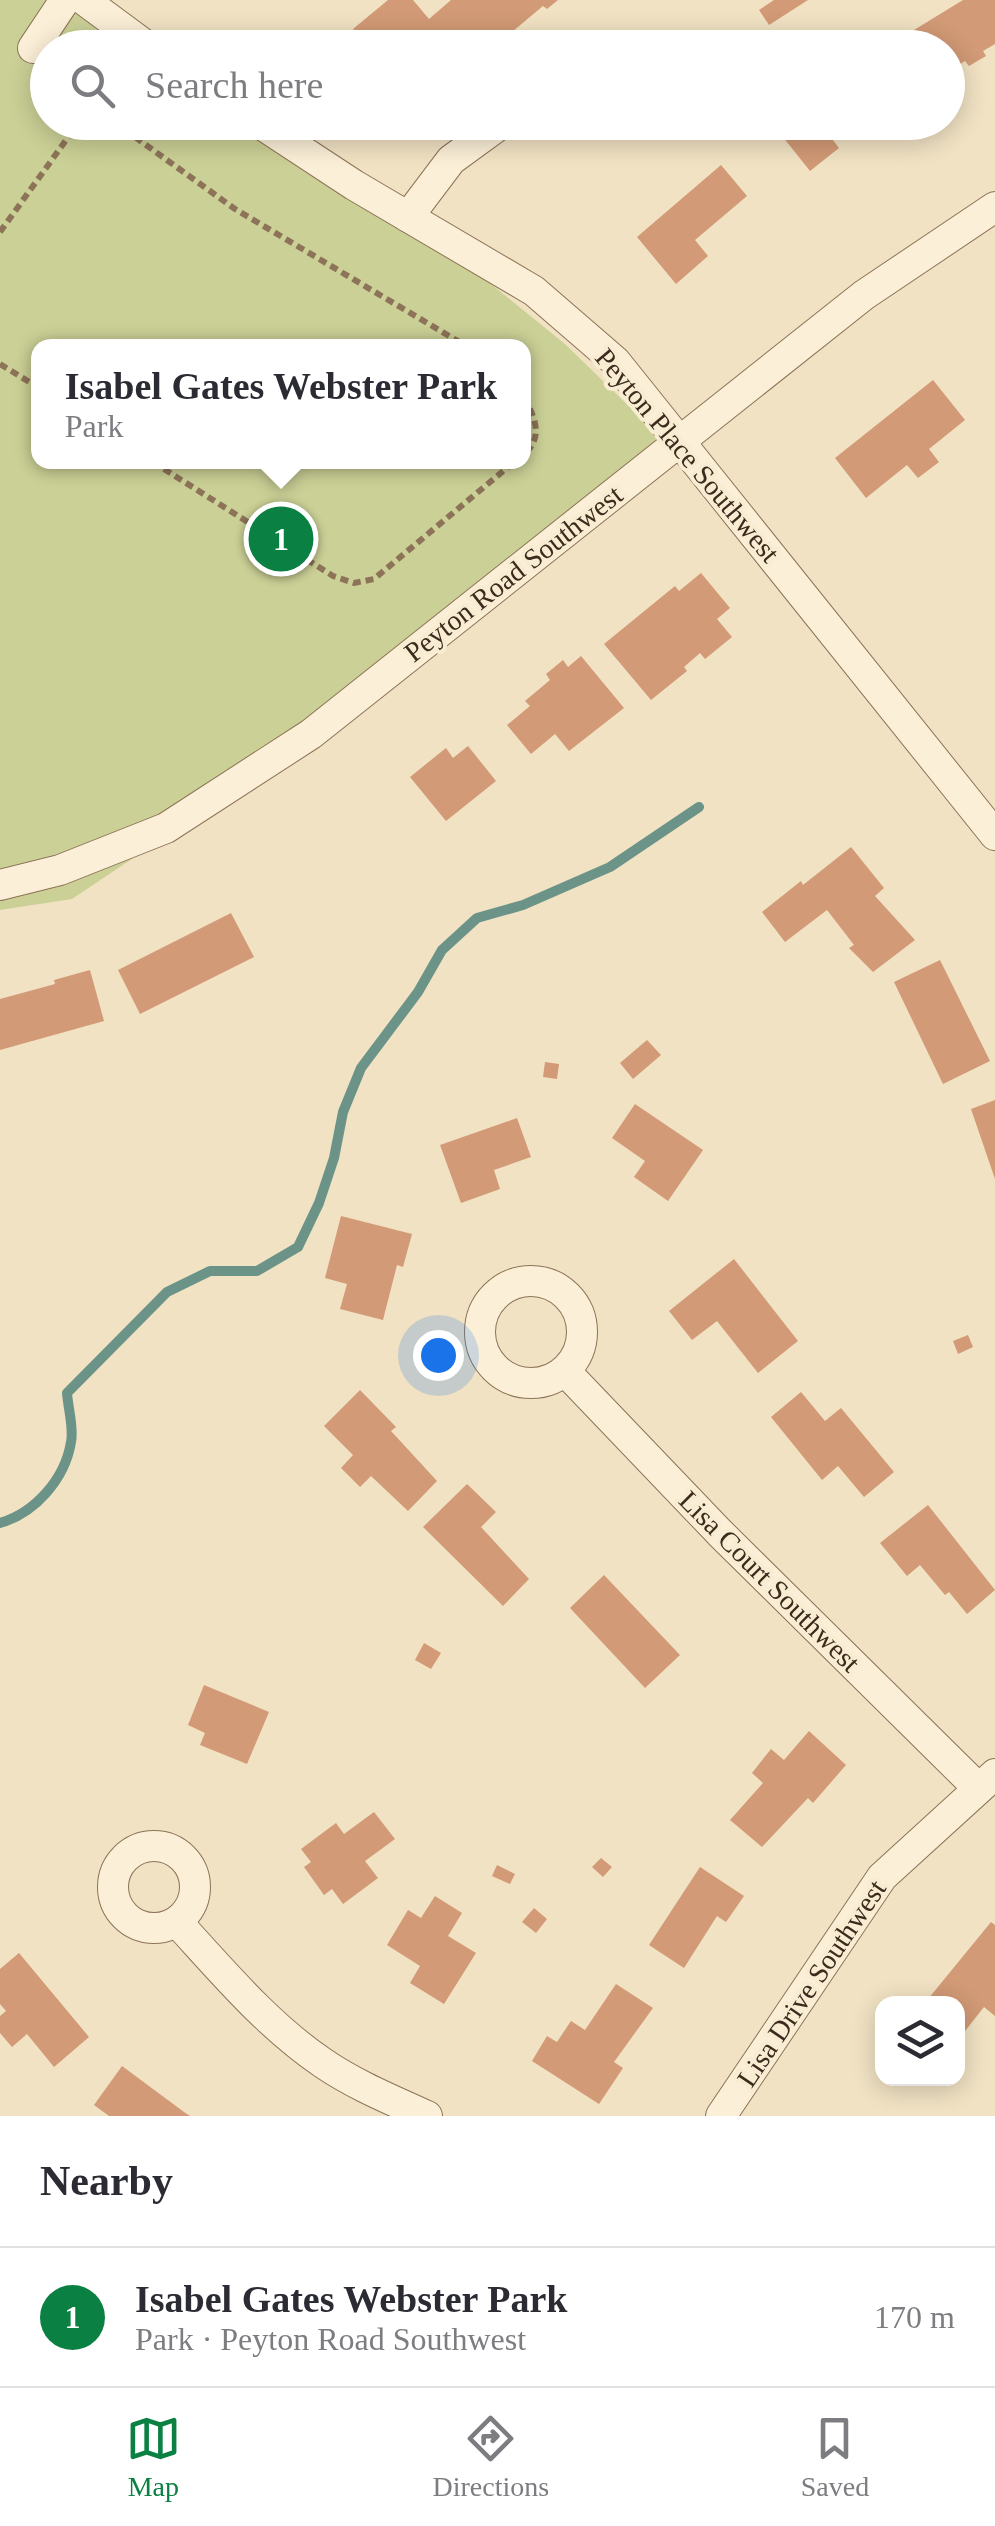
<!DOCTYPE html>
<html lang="en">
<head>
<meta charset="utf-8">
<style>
  :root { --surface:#fff; --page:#f2f2f3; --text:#2b2b33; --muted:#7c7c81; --line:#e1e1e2; --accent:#0b8043 }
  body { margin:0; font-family:"Times New Roman",serif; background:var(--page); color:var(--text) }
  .controls { position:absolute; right:30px; bottom:30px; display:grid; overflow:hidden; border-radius:20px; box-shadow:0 5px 25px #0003 }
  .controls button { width:90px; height:90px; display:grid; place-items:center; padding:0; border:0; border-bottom:2px solid var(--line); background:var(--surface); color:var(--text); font:50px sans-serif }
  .you { position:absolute; left:438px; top:1355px; width:35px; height:35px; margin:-25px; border:8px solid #fff; border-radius:50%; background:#1a73e8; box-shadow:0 0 0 15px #1a73e833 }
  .badge { display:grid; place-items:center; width:65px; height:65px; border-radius:50%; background:var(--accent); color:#fff; font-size:32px; font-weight:700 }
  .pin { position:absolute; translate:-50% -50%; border:5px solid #fff; box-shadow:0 2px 10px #0006 }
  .popup { position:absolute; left:31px; top:339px; width:500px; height:130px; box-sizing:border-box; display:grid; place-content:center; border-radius:20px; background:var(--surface); filter:drop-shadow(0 2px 8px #0005); font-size:32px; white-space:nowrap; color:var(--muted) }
  .popup b { font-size:38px; color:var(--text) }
  .popup::after { content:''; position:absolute; left:50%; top:100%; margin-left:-20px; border:20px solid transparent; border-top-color:var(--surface) }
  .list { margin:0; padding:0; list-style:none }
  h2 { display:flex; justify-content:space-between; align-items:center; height:130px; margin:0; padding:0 40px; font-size:42px }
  h2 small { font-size:32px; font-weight:400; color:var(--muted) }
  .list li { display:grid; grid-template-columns:65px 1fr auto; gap:30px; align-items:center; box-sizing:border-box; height:140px; padding:0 40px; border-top:2px solid var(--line) }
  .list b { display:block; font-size:38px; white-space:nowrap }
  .list p { margin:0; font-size:32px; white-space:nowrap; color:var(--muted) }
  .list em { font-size:32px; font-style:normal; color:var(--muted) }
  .icon { flex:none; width:55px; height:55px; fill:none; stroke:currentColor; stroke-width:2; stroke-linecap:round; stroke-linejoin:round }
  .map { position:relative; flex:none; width:995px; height:2116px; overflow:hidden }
  .search { position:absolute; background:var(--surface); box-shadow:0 5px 25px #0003; left:30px; right:30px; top:30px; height:110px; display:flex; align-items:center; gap:25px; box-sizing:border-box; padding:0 35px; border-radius:55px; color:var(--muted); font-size:38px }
  .sheet { height:270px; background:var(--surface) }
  nav { display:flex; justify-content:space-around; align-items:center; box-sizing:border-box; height:140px; border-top:2px solid var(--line); background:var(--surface); font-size:28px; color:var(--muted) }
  nav a { display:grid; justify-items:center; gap:5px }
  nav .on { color:var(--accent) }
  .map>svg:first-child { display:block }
  .green { fill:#cbd096; fill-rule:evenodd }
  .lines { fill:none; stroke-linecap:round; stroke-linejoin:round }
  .stream { stroke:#6b9388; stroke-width:10 }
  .building { fill:#d29a76 }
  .minor-casing { stroke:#8d7358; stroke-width:32 }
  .path { stroke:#8d7358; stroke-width:6; stroke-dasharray:8 5; stroke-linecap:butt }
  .minor { stroke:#fbefd7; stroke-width:30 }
  .labels { text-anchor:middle; stroke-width:8; stroke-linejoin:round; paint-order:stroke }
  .street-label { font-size:28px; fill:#3c2b1d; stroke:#f8ecd3 }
</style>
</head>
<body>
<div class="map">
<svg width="995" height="2116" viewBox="0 0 995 2116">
  <rect width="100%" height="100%" fill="#f1e2c3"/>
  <path class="green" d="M0 0H82L149 47 48 48V122L255 123 475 271 565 344 675 451 266 769 72 899 0 910ZM39 346H524V462H39Z"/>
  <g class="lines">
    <path class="stream" d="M0 1523C35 1513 65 1479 71 1442 74 1428 68 1408 67 1393L167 1292 210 1271H257L298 1247 319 1203 334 1158 343 1112 361 1068 418 992 442 950 477 918 523 905 610 867 699 807"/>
  </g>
  <g class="building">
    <polygon points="388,0 413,0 429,19 451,0 558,0 547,9 543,6 500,42 505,48 369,48 353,29"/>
    <polygon points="774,0 808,0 769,25 759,10"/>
    <polygon points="963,0 995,0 995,44 983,51 986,56 969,66 965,61 948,72 948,48 925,48 914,30"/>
    <polygon points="771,122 836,122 826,131 839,148 810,171"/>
    <polygon points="721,165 747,196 695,240 708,256 676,284 637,237"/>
    <polygon points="933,380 965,420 929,449 939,462 918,478 907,465 866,498 835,458"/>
    <polygon points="701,573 730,608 717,619 732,637 705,659 700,653 684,667 687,671 651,700 604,644 675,586 679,591"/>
    <polygon points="581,656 624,708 569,751 555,734 531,754 507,725 530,706 525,701 550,680 546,674 563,660 568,667"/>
    <polygon points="468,746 496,781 446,821 410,777 446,748 453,758"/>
    <polygon points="851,847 884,888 875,896 915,940 873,972 849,948 854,945 827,910 785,942 762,912 801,881 803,885"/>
    <polygon points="231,913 254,957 140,1014 118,970"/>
    <polygon points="940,960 990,1061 943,1084 894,982"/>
    <polygon points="90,970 104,1021 0,1050 0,999 55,984 54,980"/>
    <polygon points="647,1040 661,1055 633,1079 620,1063"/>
    <polygon points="545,1062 559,1064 557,1079 543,1077"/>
    <polygon points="995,1100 995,1179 971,1109"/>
    <polygon points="635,1104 703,1150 668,1201 634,1177 645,1161 612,1138"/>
    <polygon points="517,1118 531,1157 494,1170 500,1189 461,1203 440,1145"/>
    <polygon points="341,1216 412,1234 403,1267 397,1265 383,1320 340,1309 347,1284 325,1278"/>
    <polygon points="734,1259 798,1341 758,1373 717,1321 692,1340 669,1311"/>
    <polygon points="968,1335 973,1347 958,1354 953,1341"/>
    <polygon points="360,1390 396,1427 391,1431 437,1481 408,1511 371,1476 360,1487 341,1468 353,1455 324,1426"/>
    <polygon points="801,1392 825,1421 841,1408 894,1472 864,1497 838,1466 822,1480 771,1417"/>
    <polygon points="467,1484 496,1512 481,1527 529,1579 503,1606 423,1527"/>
    <polygon points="928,1505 995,1590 967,1614 949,1592 945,1595 920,1565 907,1576 880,1543"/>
    <polygon points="604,1575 680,1655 645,1688 570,1608"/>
    <polygon points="424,1643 441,1653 431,1669 415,1660"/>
    <polygon points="204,1685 269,1712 247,1764 200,1745 205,1733 188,1725"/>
    <polygon points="809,1731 846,1765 813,1803 808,1798 762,1847 730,1820 763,1783 752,1773 771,1749 784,1760"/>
    <polygon points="374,1812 395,1839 365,1861 378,1878 343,1904 332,1889 324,1895 304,1867 311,1862 301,1849 336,1823 344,1834"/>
    <polygon points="601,1858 612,1867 603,1877 592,1867"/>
    <polygon points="497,1865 515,1874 510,1884 492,1876"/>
    <polygon points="700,1867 744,1896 726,1922 717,1916 684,1968 649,1945"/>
    <polygon points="435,1896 462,1913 448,1936 476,1953 444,2004 410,1983 420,1966 387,1945 408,1910 421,1918"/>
    <polygon points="534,1908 547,1919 536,1933 522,1922"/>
    <polygon points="991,1922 995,1925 995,2016 984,2007 958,2040 958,2004 924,2004"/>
    <polygon points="19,1953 89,2037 54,2067 27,2034 12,2047 0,2033 0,2016 6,2011 0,2004 0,1969"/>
    <polygon points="616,1984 653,2008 614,2062 623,2068 599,2104 532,2061 547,2036 557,2042 571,2021 585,2030"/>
    <polygon points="122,2066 184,2112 190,2116 109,2116 94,2105"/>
  </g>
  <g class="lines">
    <defs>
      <g id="minor">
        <polyline points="84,0 149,48"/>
        <polyline points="33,48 65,0"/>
        <polyline points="258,122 354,185 534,291 615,361 995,835"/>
        <polyline points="408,217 451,160 503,122"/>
        <polyline points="0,885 60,870 166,828 311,734 864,295 995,207"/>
        <circle cx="531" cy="1332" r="51"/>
        <polyline points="565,1371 720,1533 978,1788"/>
        <circle cx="154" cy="1887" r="41"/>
        <path d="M177 1922C222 1971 267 2025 323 2063 355 2085 392 2100 427 2116"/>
        <polyline points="721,2116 882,1877 995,1774"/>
      </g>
    </defs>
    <use href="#minor" class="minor-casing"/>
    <g class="path">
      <polyline points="114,122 235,209 466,346"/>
      <polyline points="0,232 69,136 87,122"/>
      <polyline points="0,364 39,388"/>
      <path d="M524 397C535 418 544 437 524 454"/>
      <polyline points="153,462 333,576 354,583 374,579 514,462"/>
    </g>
    <use href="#minor" class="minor"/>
  </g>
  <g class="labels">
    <g class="street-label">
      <text transform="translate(688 455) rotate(50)" y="10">Peyton Place Southwest</text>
      <text transform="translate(513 573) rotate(-38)" y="10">Peyton Road Southwest</text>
      <text transform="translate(770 1581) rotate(45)" y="10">Lisa Court Southwest</text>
      <text transform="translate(811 1983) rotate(-56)" y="10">Lisa Drive Southwest</text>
    </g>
  </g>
</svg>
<div class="controls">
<button><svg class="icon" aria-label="layers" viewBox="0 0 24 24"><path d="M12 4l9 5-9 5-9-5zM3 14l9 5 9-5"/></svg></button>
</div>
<div class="you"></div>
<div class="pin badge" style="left:281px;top:539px">1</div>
<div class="popup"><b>Isabel Gates Webster Park</b>Park</div>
<div class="search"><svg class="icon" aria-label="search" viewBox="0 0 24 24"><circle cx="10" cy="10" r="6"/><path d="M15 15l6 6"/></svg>Search here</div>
</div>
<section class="sheet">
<h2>Nearby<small></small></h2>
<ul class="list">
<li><span class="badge">1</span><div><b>Isabel Gates Webster Park</b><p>Park · Peyton Road Southwest</p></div><em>170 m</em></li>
</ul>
</section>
<nav>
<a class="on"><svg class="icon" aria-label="map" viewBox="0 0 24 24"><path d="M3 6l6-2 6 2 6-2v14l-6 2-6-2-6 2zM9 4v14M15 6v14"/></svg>Map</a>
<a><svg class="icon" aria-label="directions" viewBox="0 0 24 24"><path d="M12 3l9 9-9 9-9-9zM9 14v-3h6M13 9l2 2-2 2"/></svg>Directions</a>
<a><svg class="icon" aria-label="saved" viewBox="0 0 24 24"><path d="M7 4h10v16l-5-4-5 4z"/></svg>Saved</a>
</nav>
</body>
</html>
